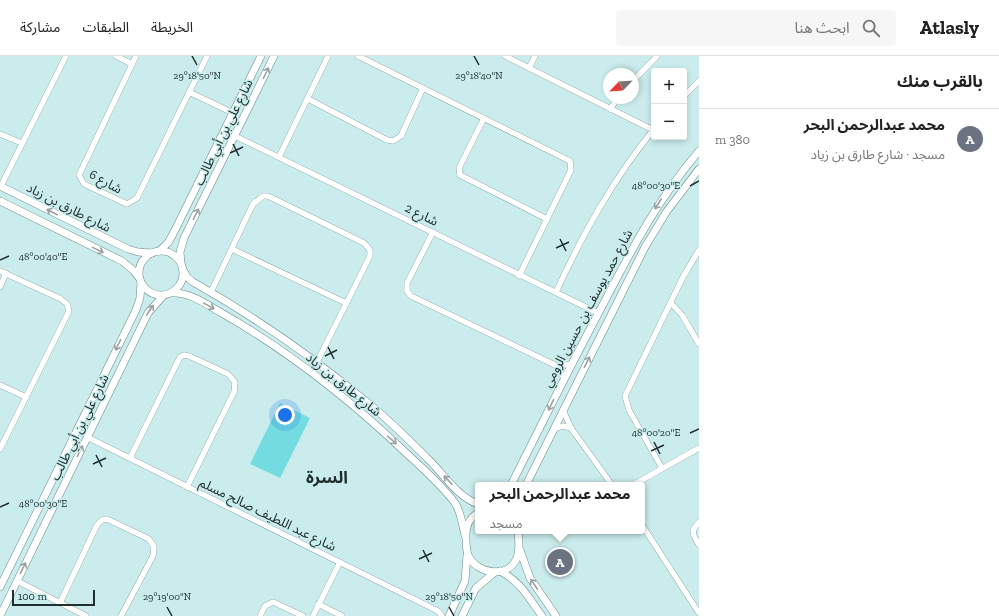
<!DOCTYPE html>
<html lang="ar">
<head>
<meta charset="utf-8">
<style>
  :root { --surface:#fff; --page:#f6f6f6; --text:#222; --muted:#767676; --line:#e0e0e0; --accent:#0f766e }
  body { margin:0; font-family:"Zilla Slab","Noto Sans Arabic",serif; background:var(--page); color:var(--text); direction:rtl }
  .controls { position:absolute; right:12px; top:12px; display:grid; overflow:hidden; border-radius:4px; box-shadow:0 2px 6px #0003 }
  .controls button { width:36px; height:36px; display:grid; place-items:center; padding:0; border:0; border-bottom:1px solid var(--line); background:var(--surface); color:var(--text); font:20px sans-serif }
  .compass { position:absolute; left:603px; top:12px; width:36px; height:36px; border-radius:50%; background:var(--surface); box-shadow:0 2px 6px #0003; rotate:245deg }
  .scale { position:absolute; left:12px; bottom:10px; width:83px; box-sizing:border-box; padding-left:4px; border:2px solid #212f2f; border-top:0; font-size:11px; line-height:14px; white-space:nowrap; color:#212f2f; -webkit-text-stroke:3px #caeced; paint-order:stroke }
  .you { position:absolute; left:285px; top:359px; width:14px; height:14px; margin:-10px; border:3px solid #fff; border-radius:50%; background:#1a73e8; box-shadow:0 0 0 6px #1a73e833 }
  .badge { display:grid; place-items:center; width:26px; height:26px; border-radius:50%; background:var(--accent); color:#fff; font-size:13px; font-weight:700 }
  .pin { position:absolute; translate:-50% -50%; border:2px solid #fff; box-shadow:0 1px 4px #0006 }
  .popup { position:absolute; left:475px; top:426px; width:170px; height:52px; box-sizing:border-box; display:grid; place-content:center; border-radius:4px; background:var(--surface); filter:drop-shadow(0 1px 3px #0005); font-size:13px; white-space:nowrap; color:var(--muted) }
  .popup b { font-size:15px; color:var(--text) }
  .popup::after { content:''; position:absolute; left:50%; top:100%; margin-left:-8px; border:8px solid transparent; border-top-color:var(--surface) }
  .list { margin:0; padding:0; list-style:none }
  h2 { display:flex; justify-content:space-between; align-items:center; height:52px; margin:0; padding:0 16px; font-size:17px }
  h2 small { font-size:13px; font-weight:400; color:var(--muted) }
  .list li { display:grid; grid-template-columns:26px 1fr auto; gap:12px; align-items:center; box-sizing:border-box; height:56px; padding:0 16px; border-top:1px solid var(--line) }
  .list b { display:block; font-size:15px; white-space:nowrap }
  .list p { margin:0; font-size:13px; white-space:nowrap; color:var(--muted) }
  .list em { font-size:13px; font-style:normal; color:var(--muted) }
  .icon { flex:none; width:22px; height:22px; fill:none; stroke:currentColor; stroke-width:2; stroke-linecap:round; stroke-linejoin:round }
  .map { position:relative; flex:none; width:699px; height:560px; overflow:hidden; direction:ltr }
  header { display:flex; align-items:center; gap:24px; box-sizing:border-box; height:56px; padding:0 20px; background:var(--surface); border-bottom:1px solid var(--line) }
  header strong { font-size:19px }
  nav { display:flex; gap:22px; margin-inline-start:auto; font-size:14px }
  .search { width:280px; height:36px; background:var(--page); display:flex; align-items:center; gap:10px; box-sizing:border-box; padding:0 14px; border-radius:4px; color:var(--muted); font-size:15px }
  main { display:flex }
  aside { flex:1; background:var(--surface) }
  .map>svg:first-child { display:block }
  .green { fill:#74dce0 }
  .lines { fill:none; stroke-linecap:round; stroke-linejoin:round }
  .street-casing { stroke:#678788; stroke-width:6 }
  .secondary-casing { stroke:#678788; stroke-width:8 }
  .street { stroke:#fff; stroke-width:5.5 }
  .secondary { stroke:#fff; stroke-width:7 }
  .oneway { stroke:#9ba1a1 }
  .ticks { fill:none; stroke:#212f2f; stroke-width:1.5 }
  .labels { text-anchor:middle; stroke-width:3; stroke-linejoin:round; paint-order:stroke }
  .street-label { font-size:13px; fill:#212f2f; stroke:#caeced }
  .district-label { font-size:17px; font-weight:bold; fill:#212f2f; stroke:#caeced }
  .ticks-label { font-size:10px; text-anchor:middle; fill:#212f2f; stroke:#caeced; stroke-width:3; stroke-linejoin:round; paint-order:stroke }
</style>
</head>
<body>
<header>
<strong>Atlasly</strong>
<div class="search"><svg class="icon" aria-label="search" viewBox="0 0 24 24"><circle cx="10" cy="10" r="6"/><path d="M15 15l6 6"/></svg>ابحث هنا</div>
<nav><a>الخريطة</a><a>الطبقات</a><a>مشاركة</a></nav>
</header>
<main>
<aside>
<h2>بالقرب منك<small></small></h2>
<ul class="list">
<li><span class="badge" style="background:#6b7280">A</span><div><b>محمد عبدالرحمن البحر</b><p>مسجد · شارع طارق بن زياد</p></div><em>380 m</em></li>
</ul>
</aside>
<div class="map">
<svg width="699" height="560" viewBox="0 0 699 560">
  <rect width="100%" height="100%" fill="#caeced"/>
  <polygon class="green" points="280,347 310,362 280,422 250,408"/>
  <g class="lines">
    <defs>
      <g id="street">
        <polyline points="116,0 132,8"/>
        <polyline points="136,0 79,119 84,128 127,148 137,142 207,0"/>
        <polyline points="358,0 570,105 571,114 519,220"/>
        <polyline points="505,0 653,74"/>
        <polyline points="529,12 535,0"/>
        <polyline points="633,25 657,0"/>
        <polyline points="189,36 233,57"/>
        <polyline points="684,40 699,25"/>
        <polyline points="308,43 387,84 393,85 401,80 423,32"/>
        <polyline points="610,53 618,42"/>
        <polyline points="484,62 459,112 460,119 547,163"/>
        <polyline points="0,78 22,87"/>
        <polyline points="235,80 598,257"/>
        <polyline points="279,101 328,0"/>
        <polyline points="1,130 66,0"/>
        <polyline points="433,176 407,227 407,235 411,240 557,310 571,308"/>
        <polyline points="232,193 346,247"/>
        <polyline points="0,215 61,243 67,248 69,255 0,393"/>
        <polyline points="0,231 6,217"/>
        <polyline points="211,236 253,148 263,140 268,140 364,187 370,194 370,200 317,306"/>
        <path d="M556 236C583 178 613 123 654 73"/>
        <polyline points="671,247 682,259 699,288"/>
        <polyline points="557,310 564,322"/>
        <polyline points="0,329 26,341"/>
        <polyline points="563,354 571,372 612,429"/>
        <polyline points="554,373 563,370 571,372"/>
        <polyline points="87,381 438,555 442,560"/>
        <polyline points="130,402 180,301 184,299 189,300 228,318 235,326 234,336 187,431"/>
        <polyline points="662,412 629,354 625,340 683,221 699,194"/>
        <polyline points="633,429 699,392"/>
        <polyline points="699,466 693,474 694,480 699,489"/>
        <polyline points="642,469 699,557"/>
        <polyline points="17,525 86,560"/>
        <polyline points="60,547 97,469 102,464 107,463 149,483 154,491 153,500 121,560"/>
        <polyline points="318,548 342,560"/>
        <polyline points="260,560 265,550 273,546 303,560"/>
        <polyline points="313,560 340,506"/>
      </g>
      <g id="secondary">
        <polyline points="0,130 128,193 138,196 152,197"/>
        <polyline points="0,145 122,205 134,215 140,223"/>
        <circle cx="161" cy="217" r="22"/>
        <polyline points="159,195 168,187 174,176 261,0"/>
        <polyline points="181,208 180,196 184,182 274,0"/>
        <path d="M183 214 188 222 193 226C259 263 317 304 374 352 393 368 410 385 427 402 443 417 457 441 478 448"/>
        <path d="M173 237C189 236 206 248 220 256 287 294 348 342 404 395 421 411 441 428 455 447 461 456 462 468 465 479"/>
        <path d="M511 429C540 372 568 314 598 258 630 197 654 148 699 95"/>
        <polyline points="526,429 645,191 667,155 699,113"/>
        <path d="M478 457C469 462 465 472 466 483 466 489 466 495 469 501 478 518 508 523 517 502 520 493 519 484 518 475"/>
        <polyline points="520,494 530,522 556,560"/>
        <path d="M500 515C521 526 528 541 542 560"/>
        <polyline points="0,531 136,254 140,242 141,227"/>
        <polyline points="0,560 148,257 163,240"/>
        <polyline points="449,560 465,525 467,499"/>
        <polyline points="462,560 476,532 495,516"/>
      </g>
    </defs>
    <use href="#street" class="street-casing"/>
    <use href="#secondary" class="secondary-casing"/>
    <use href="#street" class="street"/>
    <use href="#secondary" class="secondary"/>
  </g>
  <defs><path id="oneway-shaft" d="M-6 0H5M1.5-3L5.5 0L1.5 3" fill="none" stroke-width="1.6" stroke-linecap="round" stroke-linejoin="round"/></defs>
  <g class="oneway">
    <use href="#oneway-shaft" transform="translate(266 17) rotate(-64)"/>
    <use href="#oneway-shaft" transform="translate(658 148) rotate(123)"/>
    <use href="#oneway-shaft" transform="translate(52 156) rotate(-153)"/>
    <use href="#oneway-shaft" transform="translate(196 158) rotate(-63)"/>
    <use href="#oneway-shaft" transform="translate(98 194) rotate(26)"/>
    <use href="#oneway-shaft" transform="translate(209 250) rotate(29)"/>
    <use href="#oneway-shaft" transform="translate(150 254) rotate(-57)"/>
    <use href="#oneway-shaft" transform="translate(118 289) rotate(116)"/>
    <use href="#oneway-shaft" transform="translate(587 306) rotate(-63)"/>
    <use href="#oneway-shaft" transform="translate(551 349) rotate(115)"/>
    <use href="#oneway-shaft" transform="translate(392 384) rotate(42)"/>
    <use href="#oneway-shaft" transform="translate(80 395) rotate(-64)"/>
    <use href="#oneway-shaft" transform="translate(448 424) rotate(-133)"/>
    <use href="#oneway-shaft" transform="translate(23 512) rotate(-64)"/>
    <use href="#oneway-shaft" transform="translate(534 528) rotate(-124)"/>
  </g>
  <path class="ticks" d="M192 0 197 9M474 0 479 9M233 88 239 100M230 97 243 91M690 130 699 125M560 183 566 195M556 192 569 186M0 204 9 200M328 291 334 303M325 300 337 294M690 377 699 373M654 386 660 398M651 395 664 389M96 399 102 411M93 408 106 402M0 451 9 447M423 494 429 506M419 503 432 497M167 551 172 560M449 551 454 560"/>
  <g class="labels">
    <g class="street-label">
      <text transform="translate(223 76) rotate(-64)" y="5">شارع علي بن أبي طالب</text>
      <text transform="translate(106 125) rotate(29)" y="5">شارع 6</text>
      <text transform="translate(69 151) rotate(27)" y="5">شارع طارق بن زياد</text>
      <text transform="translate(422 158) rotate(26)" y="5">شارع 2</text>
      <text transform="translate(587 252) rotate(-62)" y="5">شارع حمد يوسف بن حسين الرومي</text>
      <text transform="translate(344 328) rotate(39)" y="5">شارع طارق بن زياد</text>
      <text transform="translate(79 371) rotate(-64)" y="5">شارع علي بن أبي طالب</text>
      <text transform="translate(268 458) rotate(26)" y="5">شارع عبد اللطيف صالح مسلم</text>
    </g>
    <g class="district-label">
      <text x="327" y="427">السرة</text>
    </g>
  </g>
  <g class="ticks-label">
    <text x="197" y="23">29°18'50"N</text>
    <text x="479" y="23">29°18'40"N</text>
    <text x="656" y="133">48°00'30"E</text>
    <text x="43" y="204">48°00'40"E</text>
    <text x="656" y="380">48°00'20"E</text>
    <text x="43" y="451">48°00'30"E</text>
    <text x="167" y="544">29°19'00"N</text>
    <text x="449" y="544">29°18'50"N</text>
  </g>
</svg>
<div class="controls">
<button>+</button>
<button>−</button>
</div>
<svg class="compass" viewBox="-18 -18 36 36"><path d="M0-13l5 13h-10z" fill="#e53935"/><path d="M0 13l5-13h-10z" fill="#767676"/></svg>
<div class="scale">100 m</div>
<div class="you"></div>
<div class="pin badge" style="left:560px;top:506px;background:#6b7280">A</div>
<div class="popup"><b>محمد عبدالرحمن البحر</b>مسجد</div>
</div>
</main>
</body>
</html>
